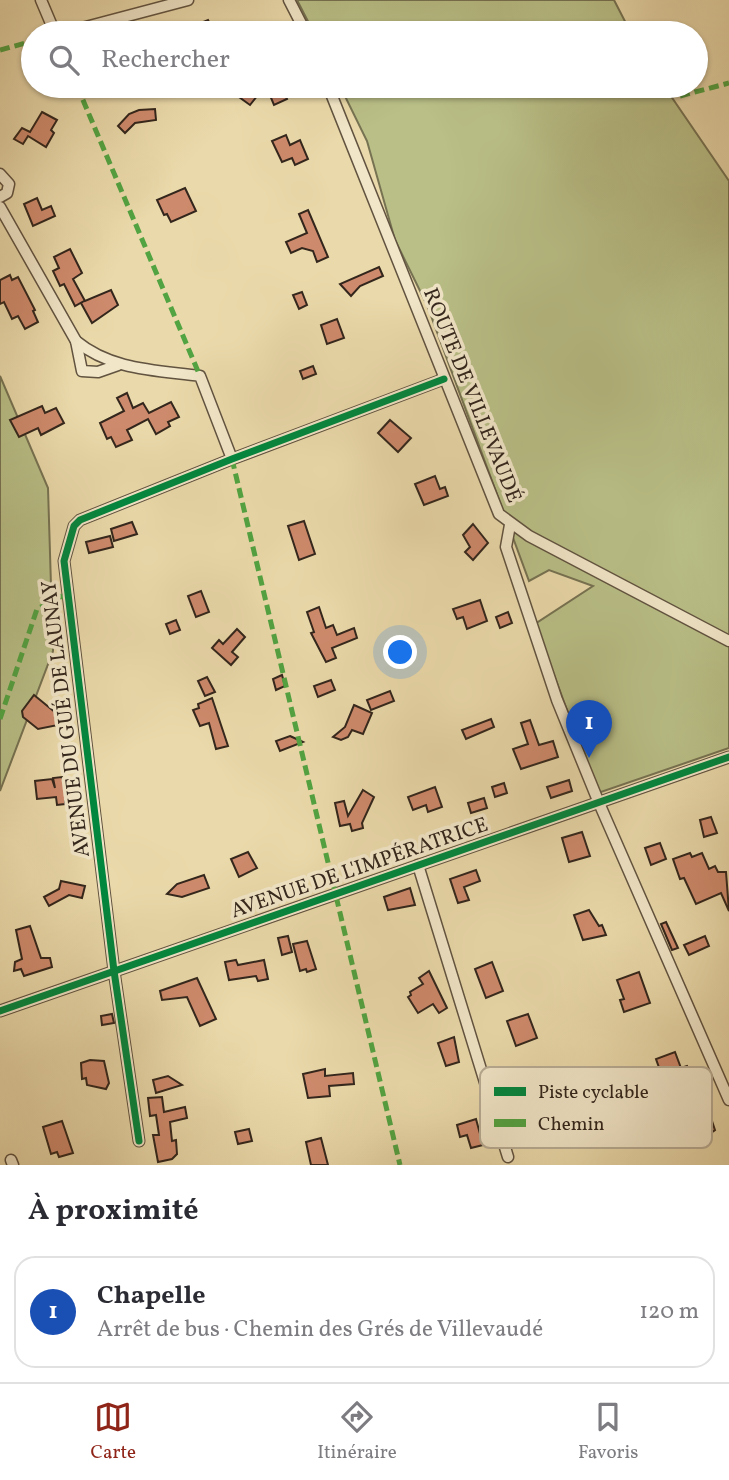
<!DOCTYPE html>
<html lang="fr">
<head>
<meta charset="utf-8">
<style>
  :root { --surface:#fff; --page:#f2f2f3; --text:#2b2b33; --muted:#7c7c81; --line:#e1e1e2; --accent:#8f2418 }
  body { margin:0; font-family:Vollkorn,serif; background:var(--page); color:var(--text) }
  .you { position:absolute; left:401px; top:653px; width:24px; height:24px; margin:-18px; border:5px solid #fff; border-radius:50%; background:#1a73e8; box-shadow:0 0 0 10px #1a73e833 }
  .badge { display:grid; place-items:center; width:46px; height:46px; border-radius:50%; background:var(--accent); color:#fff; font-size:23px; font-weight:700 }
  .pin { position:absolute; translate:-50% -58px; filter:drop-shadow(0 2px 4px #0008) }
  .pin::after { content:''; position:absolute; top:37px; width:24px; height:21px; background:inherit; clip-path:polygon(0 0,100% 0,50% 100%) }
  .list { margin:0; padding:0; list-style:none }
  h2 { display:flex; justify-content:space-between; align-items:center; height:91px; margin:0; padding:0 28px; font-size:30px }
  h2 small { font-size:23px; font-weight:400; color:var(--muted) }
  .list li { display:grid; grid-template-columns:46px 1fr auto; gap:21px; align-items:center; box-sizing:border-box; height:112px; margin:0 14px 14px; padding:0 14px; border:2px solid var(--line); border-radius:21px }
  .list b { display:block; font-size:26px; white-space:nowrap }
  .list p { margin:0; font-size:23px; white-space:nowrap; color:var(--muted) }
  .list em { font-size:23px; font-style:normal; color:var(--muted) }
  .icon { flex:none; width:38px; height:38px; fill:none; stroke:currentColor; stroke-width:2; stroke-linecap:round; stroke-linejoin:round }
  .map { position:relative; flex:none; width:729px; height:1165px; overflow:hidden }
  .search { position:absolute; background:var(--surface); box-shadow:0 2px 5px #0004; left:21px; right:21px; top:21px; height:77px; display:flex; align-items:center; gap:18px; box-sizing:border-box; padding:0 24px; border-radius:38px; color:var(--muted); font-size:26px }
  .sheet { height:217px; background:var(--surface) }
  nav { display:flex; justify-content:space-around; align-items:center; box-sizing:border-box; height:98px; border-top:2px solid var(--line); background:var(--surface); font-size:19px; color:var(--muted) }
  nav a { display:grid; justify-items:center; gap:4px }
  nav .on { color:var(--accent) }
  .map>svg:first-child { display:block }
  .green { fill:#b9bf87; stroke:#767252; stroke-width:2 }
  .building { fill:#ce8a6c; stroke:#33261c; stroke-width:2 }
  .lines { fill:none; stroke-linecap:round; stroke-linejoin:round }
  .minor-casing { stroke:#615340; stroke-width:13 }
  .minor { stroke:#f1e6c8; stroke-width:10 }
  .quiet { stroke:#52a341; stroke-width:5; stroke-dasharray:10 5; stroke-linecap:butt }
  .cycleway-casing { stroke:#f1e6c8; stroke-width:11 }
  .cycleway { stroke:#00873e; stroke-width:7 }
  .labels { text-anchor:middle; stroke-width:7; stroke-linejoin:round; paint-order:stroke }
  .street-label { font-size:21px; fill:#33261c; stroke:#f1e6c8 }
  .key { fill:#f1e6c8; stroke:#b8ac94; stroke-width:2 }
  .key-label { font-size:19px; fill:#33261c }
</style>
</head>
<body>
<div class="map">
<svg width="729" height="1165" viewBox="0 0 729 1165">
  <rect width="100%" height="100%" fill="#ead9aa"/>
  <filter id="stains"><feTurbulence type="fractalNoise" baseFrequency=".00286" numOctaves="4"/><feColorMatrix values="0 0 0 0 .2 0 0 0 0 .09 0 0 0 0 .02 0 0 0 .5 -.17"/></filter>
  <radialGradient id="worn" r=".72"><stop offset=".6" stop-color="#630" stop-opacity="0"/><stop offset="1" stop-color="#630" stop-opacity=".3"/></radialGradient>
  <g class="green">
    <polygon points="297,0 614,0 631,33 314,33"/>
    <polygon points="340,86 664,86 729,181 729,748 598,793 535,624 593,586 549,570 529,581 427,305 395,240 367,141"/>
    <polygon points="0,376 48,488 53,651 0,791"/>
  </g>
  <g class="building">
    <polygon points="208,20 214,33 176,33"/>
    <polygon points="247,86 265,86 250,105 239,97"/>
    <polygon points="266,86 281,86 287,99 274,105"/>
    <polygon points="155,109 156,120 135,123 125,133 118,126 129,114 139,110"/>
    <polygon points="42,112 57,120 51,130 54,133 46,147 28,136 23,144 14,139 22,128 30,132"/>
    <polygon points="286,135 290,145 300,140 308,159 295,165 292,158 282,162 272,141"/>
    <polygon points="185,188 196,211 171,222 167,214 164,215 157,200"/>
    <polygon points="37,198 42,210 51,206 55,216 33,226 24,204"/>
    <polygon points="308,210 328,257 317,262 313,251 302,248 291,253 286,242 307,233 299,214"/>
    <polygon points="70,249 82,273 73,279 85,301 111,290 118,305 92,323 81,303 84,301 75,306 64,284 60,286 53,271 59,268 54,257"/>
    <polygon points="379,267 383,276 360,286 351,296 340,284"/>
    <polygon points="10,275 12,280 18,277 35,310 33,311 38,322 25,329 18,316 12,319 4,302 0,304 0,280"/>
    <polygon points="302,292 307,305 299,309 293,295"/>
    <polygon points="337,319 344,338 327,344 321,325"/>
    <polygon points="313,366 316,374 303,379 300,371"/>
    <polygon points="127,393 133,408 143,403 149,413 171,402 179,417 168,422 170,426 156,434 148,419 127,430 132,440 116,447 111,437 107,439 100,423 124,411 117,398"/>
    <polygon points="42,406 45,413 56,408 64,423 41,435 38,428 19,437 10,420"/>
    <polygon points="390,420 411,438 398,452 378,433"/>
    <polygon points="435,476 440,489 445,487 448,496 424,505 415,484"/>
    <polygon points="304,521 315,554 299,560 288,526"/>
    <polygon points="132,522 137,534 114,541 111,529"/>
    <polygon points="473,524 488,543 473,560 465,552 470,547 463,535"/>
    <polygon points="110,536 113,547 89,553 86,542"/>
    <polygon points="201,591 209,612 196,617 188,596"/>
    <polygon points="480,600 487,621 467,629 463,617 457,619 453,609"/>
    <polygon points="319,607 326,628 333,625 337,635 354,628 357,638 332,648 336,658 326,662 311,633 314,632 307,612"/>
    <polygon points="508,612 512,623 500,628 496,617"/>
    <polygon points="176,620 180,630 170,634 166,624"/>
    <polygon points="237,629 245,637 232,652 238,657 231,665 212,648 219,640 223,644"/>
    <polygon points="282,675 285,686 276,690 273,679"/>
    <polygon points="207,677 215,692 205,696 198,681"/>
    <polygon points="331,680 335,690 318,697 314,686"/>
    <polygon points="390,691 394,701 371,710 367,700"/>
    <polygon points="34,695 56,713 66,712 68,723 38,729 23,717 22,711"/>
    <polygon points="212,698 228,746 216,749 209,723 200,726 193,710 199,708 198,704"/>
    <polygon points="354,705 372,713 363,734 352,730 348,737 341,740 333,737 345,727"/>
    <polygon points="491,719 494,727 466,739 462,730"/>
    <polygon points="530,720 539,745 553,741 558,757 521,769 513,749 528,744 521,723"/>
    <polygon points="290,736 303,742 280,751 276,741"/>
    <polygon points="62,777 70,800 65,800 65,804 57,805 56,797 37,799 35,781 52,779 55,788 53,778"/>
    <polygon points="569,780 572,791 551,798 547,787"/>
    <polygon points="504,783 507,793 495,797 492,787"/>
    <polygon points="435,787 442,807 428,812 426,805 413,810 408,797"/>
    <polygon points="363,790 374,797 362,823 363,828 352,831 350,824 340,826 335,803 344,801 348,816"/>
    <polygon points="484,798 487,808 471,813 468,803"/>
    <polygon points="711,817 717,833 704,837 700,820"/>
    <polygon points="582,832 590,856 569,862 562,838"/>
    <polygon points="660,843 666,859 651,865 645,848"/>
    <polygon points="248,852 257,868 239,877 231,859"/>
    <polygon points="690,853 692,857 702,853 709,869 715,866 718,872 726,872 729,911 721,893 696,904 684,878 680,879 673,859"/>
    <polygon points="476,870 480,881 464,887 469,900 458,903 450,879"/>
    <polygon points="204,875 209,888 182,897 167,894 177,884"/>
    <polygon points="61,881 85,886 82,898 69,895 49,906 44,897 59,889"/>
    <polygon points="410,888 415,905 388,910 384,897"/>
    <polygon points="589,910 599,926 602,925 606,935 583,940 574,915"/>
    <polygon points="666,922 678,948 672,950 661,924"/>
    <polygon points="30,926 41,958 50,958 52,967 24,976 21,969 14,971 15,962 22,959 16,930"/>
    <polygon points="288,936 292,952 282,955 278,938"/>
    <polygon points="705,936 709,946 689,955 684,945"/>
    <polygon points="307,941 316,969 307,972 306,969 300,971 293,944"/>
    <polygon points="236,960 238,965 264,960 268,979 258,981 256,976 229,980 225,962"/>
    <polygon points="492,962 503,991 486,998 475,969"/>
    <polygon points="429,971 447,1008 439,1013 433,1004 418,1013 408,997 411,995 410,992 423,984 419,978"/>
    <polygon points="639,972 650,1003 624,1012 620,1000 624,999 617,980"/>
    <polygon points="197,978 216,1019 200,1026 187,997 162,1000 160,991"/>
    <polygon points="112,1014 114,1023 102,1025 101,1016"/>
    <polygon points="528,1014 537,1038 516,1046 507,1021"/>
    <polygon points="454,1037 459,1062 446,1066 438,1043"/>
    <polygon points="675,1052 681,1068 687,1066 692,1080 668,1092 668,1089 660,1092 655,1079 662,1076 656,1059"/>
    <polygon points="90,1060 104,1061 109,1083 106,1089 87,1085 86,1078 82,1079 81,1063"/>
    <polygon points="325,1069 325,1076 353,1073 354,1084 329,1086 330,1096 308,1098 303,1074"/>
    <polygon points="168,1076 182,1085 156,1093 153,1080"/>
    <polygon points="162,1097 164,1112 185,1107 187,1118 170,1122 172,1141 176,1140 177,1154 172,1159 158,1162 153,1135 159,1135 156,1115 150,1116 148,1098"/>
    <polygon points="699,1111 705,1124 712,1121 715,1130 701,1140 699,1135 692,1138 687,1125 690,1124 687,1116"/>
    <polygon points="476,1119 483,1145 471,1148 467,1135 460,1137 457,1125"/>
    <polygon points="62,1121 73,1153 59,1157 57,1152 51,1154 43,1127"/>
    <polygon points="249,1129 252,1141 238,1144 235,1132"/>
    <polygon points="321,1138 328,1165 311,1165 306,1142"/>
  </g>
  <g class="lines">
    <defs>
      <g id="minor">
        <polyline points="41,0 55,33"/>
        <polyline points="289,0 306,33"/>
        <polyline points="63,33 188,0"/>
        <polyline points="328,86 499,514 529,536 729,641"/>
        <polyline points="0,174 9,184 7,193 0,197"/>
        <path d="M0 207 76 341C111 370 155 370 200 376L232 459"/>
        <polyline points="76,341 82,371 98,372 118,365"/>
        <polyline points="510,525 506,547 557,700 599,803 729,1100"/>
        <polyline points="418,865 508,1157"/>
        <polyline points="0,1011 729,757"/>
        <polyline points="139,1141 114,971 64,561 74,526 80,520 232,459 444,379"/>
        <polyline points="11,1160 13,1165"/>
      </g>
    </defs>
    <use href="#minor" class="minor-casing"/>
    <use href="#minor" class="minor"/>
    <g class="quiet">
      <polyline points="0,50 33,41"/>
      <polyline points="77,86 200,376"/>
      <polyline points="680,96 729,83"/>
      <polyline points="232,459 400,1165"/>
      <polyline points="0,719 37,609 68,593"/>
    </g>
    <defs>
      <g id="cycleway">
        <polyline points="0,1011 729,757"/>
        <polyline points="139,1141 114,971 64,561 74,526 80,520 232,459 444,379"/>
      </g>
    </defs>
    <use href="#cycleway" class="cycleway-casing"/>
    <use href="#cycleway" class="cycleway"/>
  </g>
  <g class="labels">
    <g class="street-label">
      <text transform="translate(473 395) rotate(68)" y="7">ROUTE DE VILLEVAUDÉ</text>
      <text transform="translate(65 719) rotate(-97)" y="7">AVENUE DU GUÉ DE LAUNAY</text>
      <text transform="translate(359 867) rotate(-19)" y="7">AVENUE DE L'IMPÉRATRICE</text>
    </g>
  </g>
  <rect x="480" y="1067" width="232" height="81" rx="10" class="key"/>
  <rect x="494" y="1087" width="32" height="9" fill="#00873e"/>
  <rect x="494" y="1119" width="32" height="8" fill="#52a341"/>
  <g class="key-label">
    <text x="538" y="1098">Piste cyclable</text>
    <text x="538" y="1130">Chemin</text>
  </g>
  <rect width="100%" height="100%" filter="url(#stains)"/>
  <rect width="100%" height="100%" fill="url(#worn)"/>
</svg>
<div class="you"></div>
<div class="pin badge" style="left:589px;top:758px;background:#1a4fb4">1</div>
<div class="search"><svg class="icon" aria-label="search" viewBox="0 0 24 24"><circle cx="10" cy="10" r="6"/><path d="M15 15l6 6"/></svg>Rechercher</div>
</div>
<section class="sheet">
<h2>À proximité<small></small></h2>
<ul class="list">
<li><span class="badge" style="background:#1a4fb4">1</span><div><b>Chapelle</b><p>Arrêt de bus · Chemin des Grés de Villevaudé</p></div><em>120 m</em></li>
</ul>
</section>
<nav>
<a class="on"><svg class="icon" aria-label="map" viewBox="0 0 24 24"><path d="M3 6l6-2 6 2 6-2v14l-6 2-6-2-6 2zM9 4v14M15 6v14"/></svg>Carte</a>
<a><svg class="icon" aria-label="directions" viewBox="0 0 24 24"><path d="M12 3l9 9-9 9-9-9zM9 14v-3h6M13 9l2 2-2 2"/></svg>Itinéraire</a>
<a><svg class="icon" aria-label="saved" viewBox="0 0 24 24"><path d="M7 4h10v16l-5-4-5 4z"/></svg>Favoris</a>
</nav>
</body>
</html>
